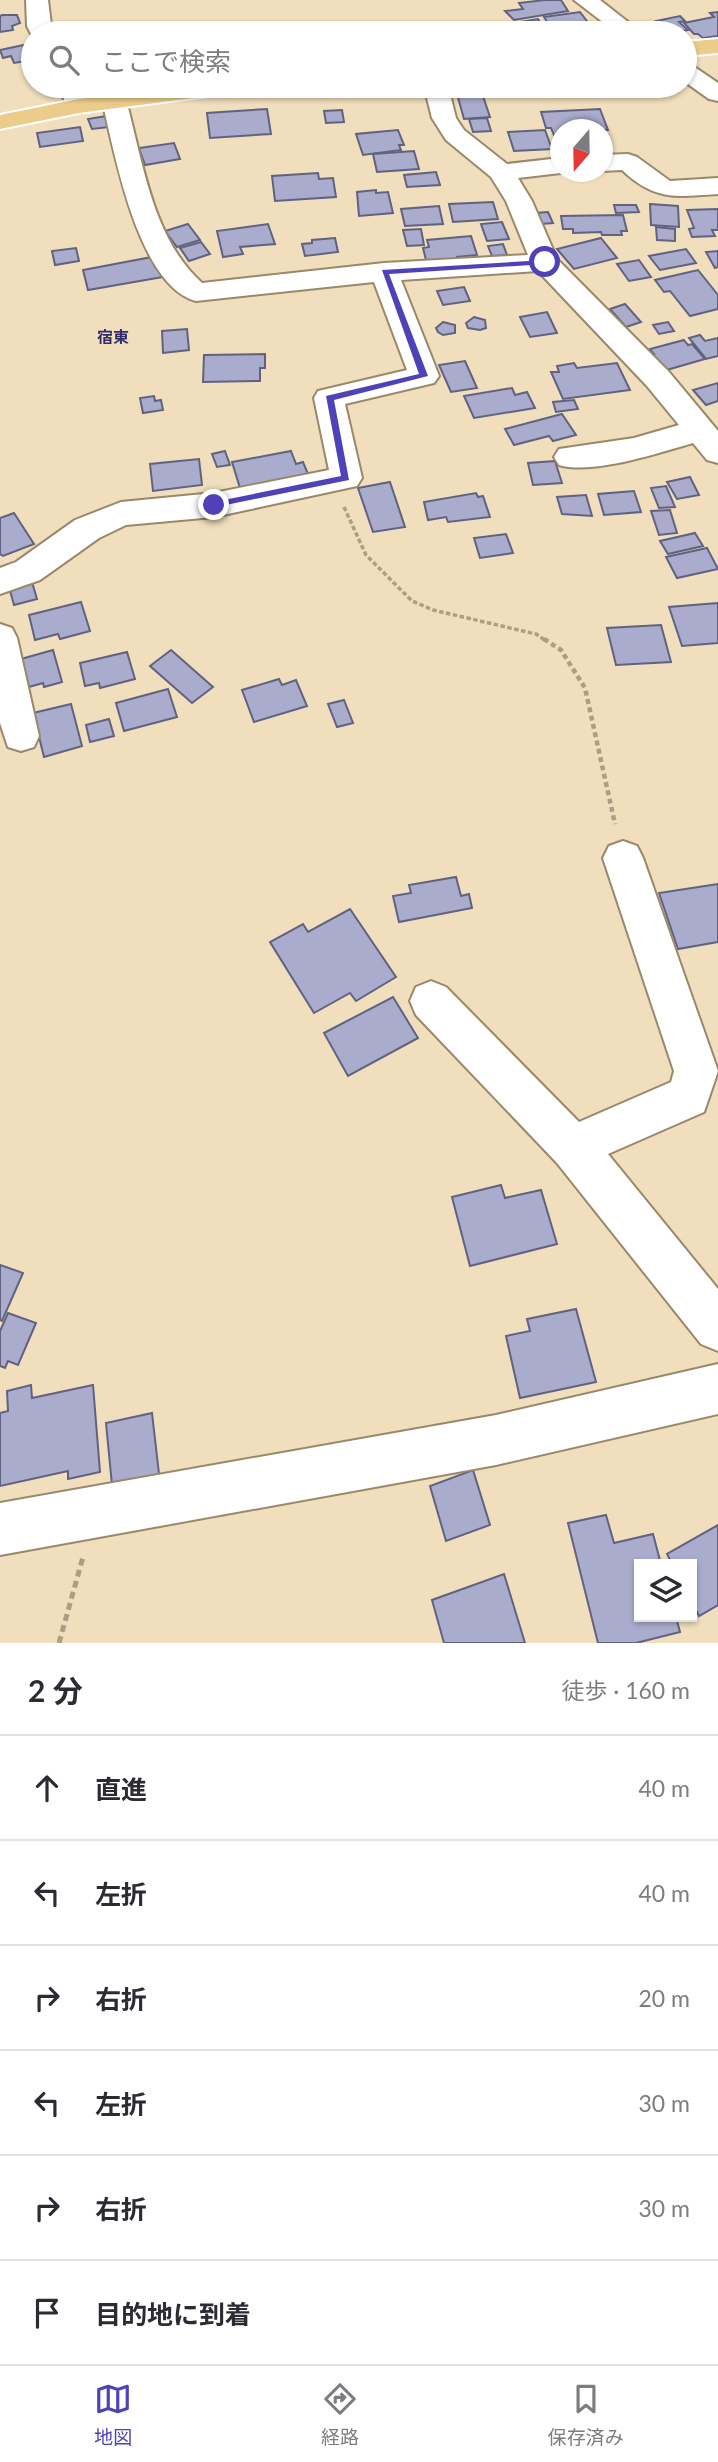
<!DOCTYPE html>
<html lang="ja">
<head>
<meta charset="utf-8">
<style>
  :root { --surface:#fff; --page:#f2f2f3; --text:#2b2b33; --muted:#7c7c81; --line:#e1e1e2; --accent:#4f42b9 }
  body { margin:0; font-family:Lato,"Noto Sans JP",sans-serif; background:var(--page); color:var(--text) }
  .controls { position:absolute; right:21px; bottom:21px; display:grid; overflow:hidden; border-radius:0px; box-shadow:0 2px 5px #0004 }
  .controls button { width:63px; height:63px; display:grid; place-items:center; padding:0; border:0; border-bottom:2px solid var(--line); background:var(--surface); color:var(--text); font:35px sans-serif }
  .compass { position:absolute; left:550px; top:119px; width:63px; height:63px; border-radius:50%; background:var(--surface); box-shadow:0 2px 5px #0004; rotate:200deg }
  .stop { position:absolute; width:21px; height:21px; margin:-16px; border:5px solid #4f42b9; border-radius:50%; background:#fff }
  .stop.end { background:#4f42b9; border-color:#fff; box-shadow:0 2px 7px #0008 }
  .list { margin:0; padding:0; list-style:none }
  h2 { display:flex; justify-content:space-between; align-items:center; height:91px; margin:0; padding:0 28px; font-size:30px }
  h2 small { font-size:23px; font-weight:400; color:var(--muted) }
  .list li { display:grid; grid-template-columns:46px 1fr auto; gap:21px; align-items:center; box-sizing:border-box; height:105px; padding:0 28px; border-top:2px solid var(--line) }
  .list b { display:block; font-size:26px; white-space:nowrap }
  .list em { font-size:23px; font-style:normal; color:var(--muted) }
  .icon { flex:none; width:38px; height:38px; fill:none; stroke:currentColor; stroke-width:2; stroke-linecap:round; stroke-linejoin:round }
  .map { position:relative; flex:none; width:718px; height:1643px; overflow:hidden }
  .search { position:absolute; background:var(--surface); box-shadow:0 2px 5px #0004; left:21px; right:21px; top:21px; height:77px; display:flex; align-items:center; gap:18px; box-sizing:border-box; padding:0 24px; border-radius:38px; color:var(--muted); font-size:26px }
  .sheet { height:721px; background:var(--surface) }
  nav { display:flex; justify-content:space-around; align-items:center; box-sizing:border-box; height:98px; border-top:2px solid var(--line); background:var(--surface); font-size:19px; color:var(--muted) }
  nav a { display:grid; justify-items:center; gap:4px }
  nav .on { color:var(--accent) }
  .map>svg:first-child { display:block }
  .building { fill:#a9accd; stroke:#606280; stroke-width:2 }
  .lines { fill:none; stroke-linecap:round; stroke-linejoin:round }
  .minor-casing { stroke:#99886a; stroke-width:4 }
  .major-casing { stroke:#fff; stroke-width:4 }
  .path-far2 { stroke:#ac9e84; stroke-width:3.5; stroke-dasharray:4.5 2.5; stroke-linecap:butt }
  .path-far1 { stroke:#ac9e84; stroke-width:4.5; stroke-dasharray:5 3.5; stroke-linecap:butt }
  .path { stroke:#ac9e84; stroke-width:5; stroke-dasharray:7 4.5; stroke-linecap:butt }
  .minor { fill:#fff; fill-rule:evenodd }
  .major { fill:#ebcc8b; fill-rule:evenodd }
  .route { fill:#4f42b9 }
  .labels { text-anchor:middle; stroke-width:5; stroke-linejoin:round; paint-order:stroke }
  .far-neighbourhood-label { font-size:16px; font-weight:bold; fill:#302d68; stroke:#f0debd }
</style>
</head>
<body>
<div class="map">
<svg width="718" height="1643" viewBox="0 0 718 1643">
  <rect width="100%" height="100%" fill="#f0debd"/>
  <g class="building">
    <polygon points="545,0 561,0 568,11 514,20 505,11 523,9 519,3"/>
    <polygon points="580,12 596,33 561,33 557,27 551,28 544,17"/>
    <polygon points="718,12 718,36 703,38 698,34 694,34 684,23 714,17 710,13"/>
    <polygon points="2,15 17,15 20,23 12,26 13,30 0,32 0,16"/>
    <polygon points="680,16 685,21 679,22 688,30 669,33 656,21"/>
    <polygon points="538,19 547,33 527,33 520,22"/>
    <polygon points="33,43 33,60 14,63 11,56 3,58 0,50"/>
    <polygon points="134,86 134,88 80,97 77,87"/>
    <polygon points="521,86 556,86 557,87 523,92"/>
    <polygon points="598,86 632,86 636,94 603,97"/>
    <polygon points="482,93 490,117 464,119 457,94"/>
    <polygon points="267,109 271,134 210,138 207,113"/>
    <polygon points="600,109 608,130 560,130 560,135 554,135 551,128 546,128 541,112"/>
    <polygon points="342,110 344,122 326,123 324,111"/>
    <polygon points="107,116 110,127 92,129 88,119"/>
    <polygon points="487,118 491,131 473,132 469,119"/>
    <polygon points="80,127 83,141 40,147 37,133"/>
    <polygon points="398,130 404,145 399,145 401,150 363,155 356,134"/>
    <polygon points="545,130 552,149 514,151 508,132"/>
    <polygon points="174,143 180,159 145,165 139,148"/>
    <polygon points="414,151 419,169 377,172 373,154"/>
    <polygon points="436,172 440,185 407,187 404,175"/>
    <polygon points="318,173 319,179 333,178 336,197 275,201 272,176"/>
    <polygon points="376,190 376,193 388,192 393,213 359,216 357,192"/>
    <polygon points="493,202 498,219 453,222 449,204"/>
    <polygon points="650,204 678,206 679,227 651,225"/>
    <polygon points="614,205 636,205 639,212 616,213"/>
    <polygon points="439,206 443,224 405,226 401,209"/>
    <polygon points="718,209 718,230 712,230 715,236 692,237 689,229 694,228 687,210"/>
    <polygon points="548,212 553,223 540,224 536,213"/>
    <polygon points="623,215 627,231 621,231 622,235 602,235 601,232 573,233 573,229 563,229 561,216"/>
    <polygon points="502,222 509,239 487,241 481,224"/>
    <polygon points="188,224 200,240 177,247 165,231"/>
    <polygon points="268,224 275,244 240,247 243,254 223,257 217,231"/>
    <polygon points="656,227 675,229 675,241 657,240"/>
    <polygon points="421,229 424,245 407,246 403,230"/>
    <polygon points="471,236 477,255 457,257 458,262 427,264 423,248 429,247 427,240"/>
    <polygon points="335,238 338,252 305,256 302,244 312,243 312,240"/>
    <polygon points="601,238 617,258 574,269 557,249"/>
    <polygon points="201,242 210,254 189,261 180,248"/>
    <polygon points="503,244 507,255 492,256 488,246"/>
    <polygon points="76,248 79,261 55,265 52,251"/>
    <polygon points="686,249 696,263 660,270 649,256"/>
    <polygon points="718,251 718,267 715,268 706,252"/>
    <polygon points="152,257 155,267 160,266 163,277 88,290 83,270"/>
    <polygon points="639,260 651,277 629,281 617,264"/>
    <polygon points="698,270 718,295 718,309 690,316 670,291 664,292 655,280"/>
    <polygon points="464,287 470,301 443,305 437,291"/>
    <polygon points="625,304 641,322 626,327 610,309"/>
    <polygon points="547,312 557,333 530,337 520,317"/>
    <polygon points="474,317 485,320 486,328 480,330 468,328 466,323"/>
    <polygon points="443,322 455,325 455,333 443,335 438,332 436,328"/>
    <polygon points="668,322 674,331 659,334 653,325"/>
    <polygon points="187,329 189,350 163,353 162,331"/>
    <polygon points="700,335 705,341 718,338 718,356 706,359 689,338"/>
    <polygon points="684,340 688,345 692,344 705,359 663,371 650,355 654,354 650,349"/>
    <polygon points="265,354 265,368 260,368 260,381 203,382 204,355"/>
    <polygon points="465,361 477,388 451,392 439,365"/>
    <polygon points="574,363 577,368 617,363 630,390 563,399 551,372 559,372 557,366"/>
    <polygon points="718,383 718,401 706,405 693,390"/>
    <polygon points="512,388 515,395 527,392 535,408 474,418 464,396"/>
    <polygon points="154,396 155,401 161,400 163,410 143,413 140,398"/>
    <polygon points="574,400 578,409 556,412 553,402"/>
    <polygon points="562,414 576,435 553,441 549,436 514,445 505,429"/>
    <polygon points="225,451 230,465 217,467 212,454"/>
    <polygon points="291,451 296,464 303,462 308,474 240,488 232,462"/>
    <polygon points="199,459 202,485 153,491 150,464"/>
    <polygon points="555,461 562,483 533,485 528,463"/>
    <polygon points="690,477 699,495 677,499 667,482"/>
    <polygon points="390,482 405,527 373,532 358,488"/>
    <polygon points="666,486 675,507 659,508 651,488"/>
    <polygon points="634,491 641,512 604,515 598,494"/>
    <polygon points="476,493 478,497 483,496 490,517 448,522 446,517 428,520 424,502"/>
    <polygon points="586,495 592,516 562,514 557,497"/>
    <polygon points="670,510 677,533 659,535 651,511"/>
    <polygon points="14,513 34,544 3,556 0,554 0,518"/>
    <polygon points="695,533 703,546 668,554 660,541"/>
    <polygon points="506,534 513,553 480,558 474,538"/>
    <polygon points="707,548 718,569 677,578 666,557"/>
    <polygon points="32,582 37,599 14,605 9,587"/>
    <polygon points="81,602 90,631 60,639 58,634 35,640 29,615"/>
    <polygon points="718,603 718,643 682,646 669,607"/>
    <polygon points="661,625 671,662 616,665 607,628"/>
    <polygon points="53,650 62,682 44,687 43,683 29,687 21,659"/>
    <polygon points="171,650 213,687 192,703 150,666"/>
    <polygon points="127,652 135,679 100,688 99,683 85,686 80,663"/>
    <polygon points="279,679 282,685 296,680 307,706 254,722 242,690"/>
    <polygon points="168,689 177,717 124,731 116,703"/>
    <polygon points="344,700 353,723 337,727 328,704"/>
    <polygon points="71,704 82,746 44,757 33,713"/>
    <polygon points="109,719 114,736 90,742 86,725"/>
    <polygon points="456,877 461,896 469,894 472,908 399,922 393,896 411,893 409,885"/>
    <polygon points="718,884 718,942 678,949 659,893"/>
    <polygon points="350,909 396,977 356,1001 350,993 314,1013 270,942 303,924 308,932"/>
    <polygon points="393,997 418,1038 348,1076 324,1033"/>
    <polygon points="501,1185 505,1198 541,1190 557,1244 470,1266 452,1197"/>
    <polygon points="0,1265 23,1273 2,1321 0,1320"/>
    <polygon points="576,1309 596,1382 520,1398 506,1336 530,1331 527,1319"/>
    <polygon points="8,1313 36,1323 18,1365 8,1361 5,1368 0,1366 0,1331"/>
    <polygon points="31,1385 32,1398 93,1385 100,1472 68,1479 68,1471 0,1486 0,1413 8,1411 7,1391"/>
    <polygon points="152,1413 159,1474 112,1485 106,1423"/>
    <polygon points="473,1470 490,1525 446,1541 430,1486"/>
    <polygon points="606,1515 614,1543 653,1534 661,1564 639,1564 639,1617 676,1617 680,1632 636,1643 598,1643 568,1523"/>
    <polygon points="718,1525 718,1605 699,1616 692,1602 692,1564 672,1564 667,1554"/>
    <polygon points="504,1574 525,1643 444,1643 432,1600"/>
  </g>
  <g class="lines">
    <defs>
      <g id="minor">
        <polygon points="26,0 48,0 52,33 33,33 33,38 27,26"/>
        <polygon points="574,0 600,0 642,33 617,33"/>
        <polygon points="685,64 693,66 718,83 718,101 709,99 685,82"/>
        <polygon points="57,86 81,86 91,106 88,111 79,113 70,111"/>
        <path d="M424 86H448L456 118 464 130 507 164 560 158V172H569L518 178 532 201 557 259 669 372 718 431V463L707 460 693 443C658 453 593 475 559 465L554 457 559 449 634 438 679 425 647 386 538 271 401 280 439 376 434 383 345 404 362 478 357 486 214 517 126 525 99 538 40 580 0 594V568L16 562 75 520 121 502 214 493 329 470 314 398 318 391 407 370 374 282 196 301C138 286 114 151 102 100L105 95 114 93 123 95 126 100C143 162 152 238 202 283L384 263 528 255 506 201 491 177 446 140 432 118Z"/>
        <path d="M628 154 637 157 670 181 718 178V194C676 197 655 201 622 170L602 171V155Z"/>
        <polygon points="0,624 12,628 17,638 39,736 34,747 21,751 8,747 0,723"/>
        <polygon points="623,841 637,846 643,858 718,1071 704,1112 608,1154 718,1289 718,1351 701,1344 557,1163 416,1015 410,1001 416,987 431,981 446,987 579,1122 671,1082 674,1071 603,858 609,846"/>
        <polygon points="718,1364 718,1414 496,1465 0,1555 0,1503 496,1415"/>
      </g>
      <g id="major">
        <polygon points="718,39 718,53 685,56 685,42"/>
        <polygon points="178,86 243,86 239,91 231,93 79,113 0,129 0,115 79,99"/>
      </g>
    </defs>
    <use href="#minor" class="minor-casing"/>
    <use href="#major" class="major-casing"/>
    <polyline class="path-far2" points="344,507 366,555 412,601 433,610 536,634 546,641"/>
    <polyline class="path-far1" points="544,639 561,650 585,688 615,824"/>
    <polyline class="path" points="59,1643 83,1557"/>
    <use href="#minor" class="minor"/>
    <use href="#major" class="major"/>
  </g>
  <polygon class="route" points="545,260 547,264 389,274 428,376 334,400 349,480 211,508 211,503 214,502 341,476 326,396 419,374 382,270"/>
  <g class="labels">
    <g class="far-neighbourhood-label">
      <text x="113" y="343">宿東</text>
    </g>
  </g>
</svg>
<div class="controls">
<button><svg class="icon" aria-label="layers" viewBox="0 0 24 24"><path d="M12 4l9 5-9 5-9-5zM3 14l9 5 9-5"/></svg></button>
</div>
<svg class="compass" viewBox="-18 -18 36 36"><path d="M0-13l5 13h-10z" fill="#e53935"/><path d="M0 13l5-13h-10z" fill="#7c7c81"/></svg>
<div class="stop" style="left:545px;top:262px"></div>
<div class="stop end" style="left:214px;top:505px"></div>
<div class="search"><svg class="icon" aria-label="search" viewBox="0 0 24 24"><circle cx="10" cy="10" r="6"/><path d="M15 15l6 6"/></svg>ここで検索</div>
</div>
<section class="sheet">
<h2>2 分<small>徒歩 · 160 m</small></h2>
<ul class="list">
<li><svg class="icon" aria-label="ahead" viewBox="0 0 24 24"><path d="M12 20V5M6 11l6-6 6 6"/></svg><div><b>直進</b></div><em>40 m</em></li>
<li><svg class="icon" aria-label="left" viewBox="0 0 24 24"><path d="M17 20v-9H6M10 6l-5 5 5 5"/></svg><div><b>左折</b></div><em>40 m</em></li>
<li><svg class="icon" aria-label="right" viewBox="0 0 24 24"><path d="M7 20v-9h11M14 6l5 5-5 5"/></svg><div><b>右折</b></div><em>20 m</em></li>
<li><svg class="icon" aria-label="left" viewBox="0 0 24 24"><path d="M17 20v-9H6M10 6l-5 5 5 5"/></svg><div><b>左折</b></div><em>30 m</em></li>
<li><svg class="icon" aria-label="right" viewBox="0 0 24 24"><path d="M7 20v-9h11M14 6l5 5-5 5"/></svg><div><b>右折</b></div><em>30 m</em></li>
<li><svg class="icon" aria-label="arrive" viewBox="0 0 24 24"><path d="M6 21V4h12l-3 4 3 4H6"/></svg><div><b>目的地に到着</b></div></li>
</ul>
</section>
<nav>
<a class="on"><svg class="icon" aria-label="map" viewBox="0 0 24 24"><path d="M3 6l6-2 6 2 6-2v14l-6 2-6-2-6 2zM9 4v14M15 6v14"/></svg>地図</a>
<a><svg class="icon" aria-label="directions" viewBox="0 0 24 24"><path d="M12 3l9 9-9 9-9-9zM9 14v-3h6M13 9l2 2-2 2"/></svg>経路</a>
<a><svg class="icon" aria-label="saved" viewBox="0 0 24 24"><path d="M7 4h10v16l-5-4-5 4z"/></svg>保存済み</a>
</nav>
</body>
</html>
